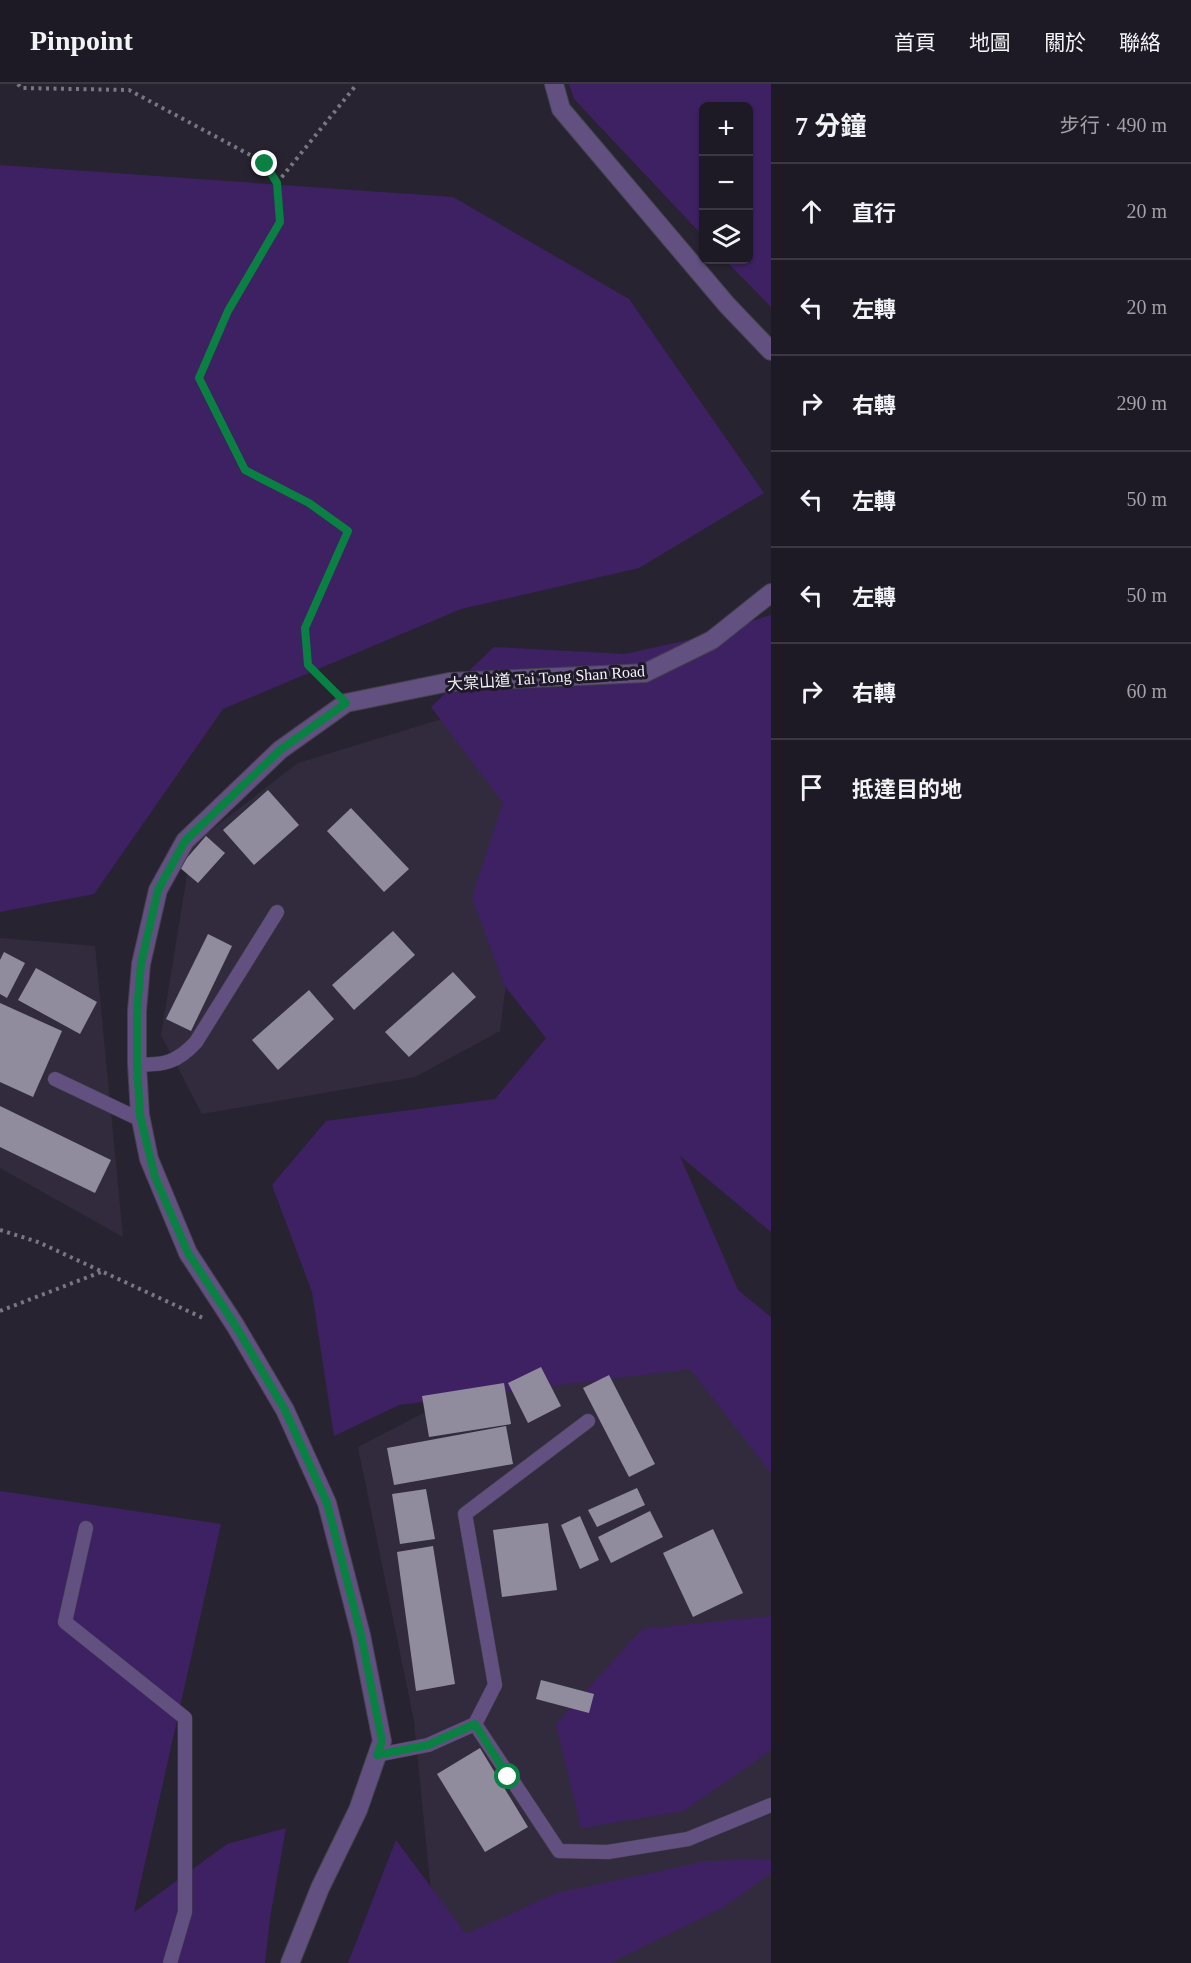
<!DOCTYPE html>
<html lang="zh-TW">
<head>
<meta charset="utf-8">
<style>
  :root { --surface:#1e1a25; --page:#2b2732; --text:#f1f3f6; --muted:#a1a1a7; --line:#3c3842 }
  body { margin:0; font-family:"Times New Roman","Noto Sans TC",serif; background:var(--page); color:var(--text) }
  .controls { position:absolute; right:18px; top:18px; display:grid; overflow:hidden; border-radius:9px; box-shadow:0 2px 4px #0004 }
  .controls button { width:54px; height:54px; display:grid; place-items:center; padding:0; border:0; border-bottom:2px solid var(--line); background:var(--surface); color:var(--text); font:30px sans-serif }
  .stop { position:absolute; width:18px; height:18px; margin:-14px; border:4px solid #0b8043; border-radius:50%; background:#fff }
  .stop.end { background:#0b8043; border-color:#fff; box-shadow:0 2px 6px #0008 }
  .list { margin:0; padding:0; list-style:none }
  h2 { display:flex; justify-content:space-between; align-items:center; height:78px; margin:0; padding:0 24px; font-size:26px }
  h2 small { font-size:20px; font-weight:400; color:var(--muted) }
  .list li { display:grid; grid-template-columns:39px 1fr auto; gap:18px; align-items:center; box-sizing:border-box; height:96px; padding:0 24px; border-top:2px solid var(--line) }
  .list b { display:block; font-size:22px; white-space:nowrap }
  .list em { font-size:20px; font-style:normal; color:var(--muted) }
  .icon { flex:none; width:33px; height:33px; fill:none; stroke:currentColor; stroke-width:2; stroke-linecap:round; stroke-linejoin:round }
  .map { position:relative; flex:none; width:771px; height:1879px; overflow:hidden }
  header { display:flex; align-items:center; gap:36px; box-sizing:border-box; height:84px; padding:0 30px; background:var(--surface); border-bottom:2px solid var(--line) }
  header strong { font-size:28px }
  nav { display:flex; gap:33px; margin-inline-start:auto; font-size:21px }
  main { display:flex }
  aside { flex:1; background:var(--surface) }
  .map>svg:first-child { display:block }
  .built { fill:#322b3e }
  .green { fill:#3e2163 }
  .building { fill:#918c9d }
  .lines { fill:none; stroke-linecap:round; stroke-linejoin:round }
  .service-casing { stroke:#45404d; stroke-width:15 }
  .pedestrian-casing { stroke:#45404d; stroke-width:20 }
  .path { stroke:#7a7682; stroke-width:4; stroke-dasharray:3 4.5; stroke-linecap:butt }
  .service { stroke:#625080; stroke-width:14 }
  .pedestrian { stroke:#625080; stroke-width:18 }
  .route { stroke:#0b8043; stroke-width:8 }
  .labels { text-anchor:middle; stroke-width:6; stroke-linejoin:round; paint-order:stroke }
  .street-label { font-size:16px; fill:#f5f2fb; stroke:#1f1a27 }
</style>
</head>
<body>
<header>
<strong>Pinpoint</strong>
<nav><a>首頁</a><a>地圖</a><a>關於</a><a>聯絡</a></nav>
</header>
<main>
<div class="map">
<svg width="771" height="1879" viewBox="0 0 771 1879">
  <rect width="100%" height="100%" fill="#282331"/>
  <g class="built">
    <polygon points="465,628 530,707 500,947 415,993 202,1030 161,951 192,761 298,679"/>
    <polygon points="0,854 95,862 123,1153 0,1084"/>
    <polygon points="605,1235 771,1319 771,1879 438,1879 414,1637 358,1363"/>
  </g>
  <g class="green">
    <polygon points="569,0 771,0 771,223 725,176 748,176 748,22 704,22 703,152 574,15"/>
    <polygon points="0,81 453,113 629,215 764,409 639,484 461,525 223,625 94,810 0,828"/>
    <polygon points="771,531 771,1148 680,1072 738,1206 771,1233 771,1389 690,1285 399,1321 334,1352 312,1208 272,1101 326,1037 495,1015 546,954 504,901 472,813 503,719 431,623 494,563 625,570 697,554"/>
    <polygon points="0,1407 221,1440 134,1828 227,1760 286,1744 270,1834 265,1879 0,1879"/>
    <polygon points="771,1532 771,1666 684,1727 581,1744 556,1640 642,1545"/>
    <polygon points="396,1756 466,1850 557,1809 708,1777 771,1775 771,1789 724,1823 610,1879 348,1879"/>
  </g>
  <g class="building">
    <polygon points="268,706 299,741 254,781 223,746"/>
    <polygon points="351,724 409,785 384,808 327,747"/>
    <polygon points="206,752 225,769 198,799 179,783"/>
    <polygon points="393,847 415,871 354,926 332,901"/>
    <polygon points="208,850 232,862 191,947 166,935"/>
    <polygon points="4,868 25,879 7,914 0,910 0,876"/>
    <polygon points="36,884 97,918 80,950 18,916"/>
    <polygon points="453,888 476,913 409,973 385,948"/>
    <polygon points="309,906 334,935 278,986 252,956"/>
    <polygon points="0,919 62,947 33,1013 0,998"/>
    <polygon points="0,1022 111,1076 95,1109 0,1063"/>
    <polygon points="541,1283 561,1322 528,1339 508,1299"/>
    <polygon points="609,1291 655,1380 629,1393 583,1304"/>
    <polygon points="504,1299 511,1340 429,1353 422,1312"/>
    <polygon points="506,1342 513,1380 394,1401 387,1364"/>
    <polygon points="637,1404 645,1421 597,1443 588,1426"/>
    <polygon points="426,1405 435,1455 400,1460 392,1410"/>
    <polygon points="650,1427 663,1453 611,1479 598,1453"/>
    <polygon points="580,1432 599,1476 580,1485 561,1441"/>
    <polygon points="548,1439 557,1506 502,1513 493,1446"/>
    <polygon points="713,1445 743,1509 693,1533 663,1469"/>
    <polygon points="433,1462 455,1600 416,1607 397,1468"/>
    <polygon points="541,1596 594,1610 589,1629 536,1615"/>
    <polygon points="480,1664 528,1743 485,1768 437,1690"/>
  </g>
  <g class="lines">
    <defs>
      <g id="service">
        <path d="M137 980C163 982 178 978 196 958L277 828"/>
        <polyline points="55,995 141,1036"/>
        <polyline points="86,1444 65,1538 185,1634 185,1828 170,1879"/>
        <polyline points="475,1640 495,1601 465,1430 588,1337"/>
        <polyline points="377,1671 428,1661 475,1640 559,1767 608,1768 688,1755 771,1721"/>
      </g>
      <g id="pedestrian">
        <polyline points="554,0 561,25 727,221 771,267"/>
        <polyline points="290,1879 320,1804 358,1726 382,1657 361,1551 327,1419 285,1326 235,1241 188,1169 149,1075 140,1031 137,980 137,927 141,880 158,806 185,757 280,666 346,619 449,598 645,589 712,556 771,509"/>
      </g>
    </defs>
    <use href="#service" class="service-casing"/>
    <use href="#pedestrian" class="pedestrian-casing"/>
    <g class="path">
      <polyline points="18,0 21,4 129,6 265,79 277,99 280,137 228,227 199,294 245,386 309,419 348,447 305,544 308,581 331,603"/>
      <polyline points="277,99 357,0"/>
      <polyline points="0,1146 38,1158 203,1234"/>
      <polyline points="0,1227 101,1188"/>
    </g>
    <use href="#service" class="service"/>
    <use href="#pedestrian" class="pedestrian"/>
  </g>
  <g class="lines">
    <polyline class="route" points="265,80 277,99 280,138 228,227 199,294 245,386 309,419 348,447 305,544 308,581 346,619 280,666 185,757 158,806 141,880 137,927 137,980 140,1031 155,1093 188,1169 235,1241 285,1326 327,1419 361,1551 382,1657 377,1671 428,1661 475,1640 508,1693"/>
  </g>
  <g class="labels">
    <g class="street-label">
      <text transform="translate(546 593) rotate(-4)" y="6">大棠山道 Tai Tong Shan Road</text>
    </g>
  </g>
</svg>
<div class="controls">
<button>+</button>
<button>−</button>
<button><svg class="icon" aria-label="layers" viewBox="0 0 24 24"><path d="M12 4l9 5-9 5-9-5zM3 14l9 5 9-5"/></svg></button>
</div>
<div class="stop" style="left:508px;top:1693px"></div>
<div class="stop end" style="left:265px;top:80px"></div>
</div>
<aside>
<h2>7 分鐘<small>步行 · 490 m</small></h2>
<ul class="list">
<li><svg class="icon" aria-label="ahead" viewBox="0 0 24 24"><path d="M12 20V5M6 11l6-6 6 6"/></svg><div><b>直行</b></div><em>20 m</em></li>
<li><svg class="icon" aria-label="left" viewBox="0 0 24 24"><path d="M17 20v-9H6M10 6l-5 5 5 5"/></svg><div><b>左轉</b></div><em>20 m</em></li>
<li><svg class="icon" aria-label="right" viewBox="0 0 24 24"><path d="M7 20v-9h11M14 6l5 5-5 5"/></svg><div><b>右轉</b></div><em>290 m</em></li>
<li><svg class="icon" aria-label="left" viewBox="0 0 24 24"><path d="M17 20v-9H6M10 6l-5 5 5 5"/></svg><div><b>左轉</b></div><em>50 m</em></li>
<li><svg class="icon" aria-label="left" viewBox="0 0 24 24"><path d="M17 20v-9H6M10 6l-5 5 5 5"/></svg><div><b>左轉</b></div><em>50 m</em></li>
<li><svg class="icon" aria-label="right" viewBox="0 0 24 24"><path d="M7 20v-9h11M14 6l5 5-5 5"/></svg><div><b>右轉</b></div><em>60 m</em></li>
<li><svg class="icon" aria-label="arrive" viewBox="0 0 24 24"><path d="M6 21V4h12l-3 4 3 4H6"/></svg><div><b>抵達目的地</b></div></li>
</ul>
</aside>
</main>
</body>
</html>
